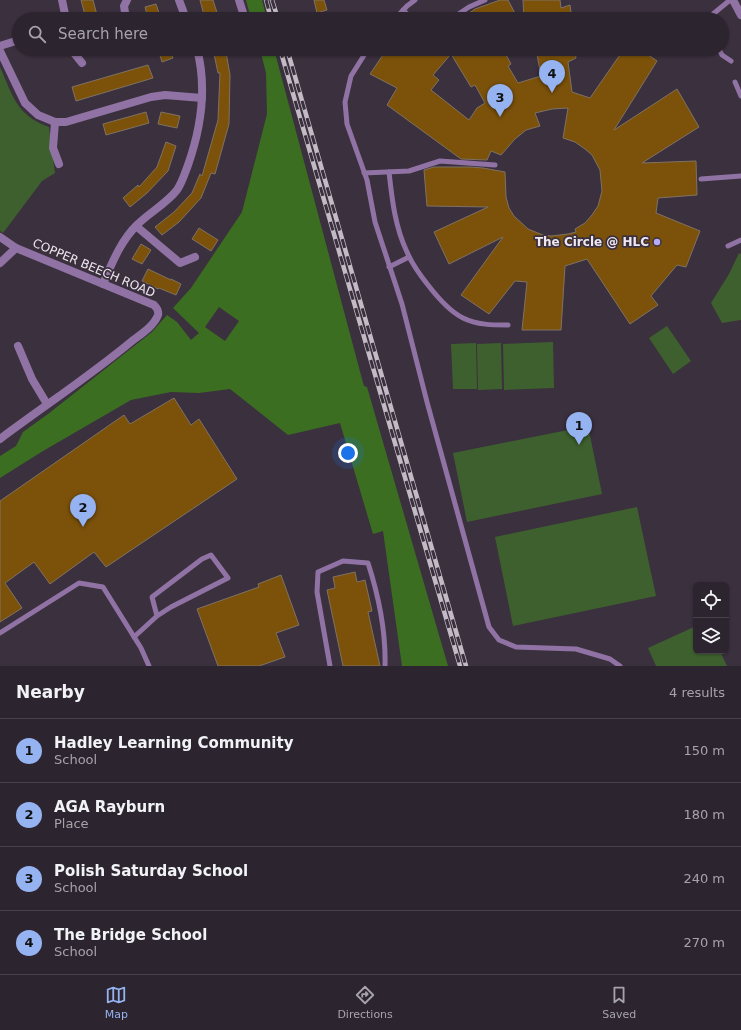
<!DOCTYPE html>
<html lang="en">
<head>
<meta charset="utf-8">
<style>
  :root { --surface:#2c242e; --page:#342c36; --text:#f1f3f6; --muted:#a6a4aa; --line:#48414a; --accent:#95b2f1 }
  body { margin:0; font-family:"DejaVu Sans",sans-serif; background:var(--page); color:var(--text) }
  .controls { position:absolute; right:12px; bottom:12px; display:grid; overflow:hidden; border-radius:6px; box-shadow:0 1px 3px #0004 }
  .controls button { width:36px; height:36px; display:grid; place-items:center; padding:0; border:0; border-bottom:1px solid var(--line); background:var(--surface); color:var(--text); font:20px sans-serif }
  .you { position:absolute; left:348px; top:453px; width:14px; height:14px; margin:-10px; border:3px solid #fff; border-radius:50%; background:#1a73e8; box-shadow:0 0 0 6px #1a73e833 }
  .badge { display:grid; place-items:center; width:26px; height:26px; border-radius:50%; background:var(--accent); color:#111; font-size:13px; font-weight:700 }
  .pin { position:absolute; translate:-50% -33px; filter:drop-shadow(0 1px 2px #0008) }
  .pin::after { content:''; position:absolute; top:21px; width:14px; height:12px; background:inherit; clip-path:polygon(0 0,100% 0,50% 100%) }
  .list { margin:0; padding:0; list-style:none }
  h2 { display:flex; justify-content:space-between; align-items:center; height:52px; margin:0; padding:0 16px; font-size:17px }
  h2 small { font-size:13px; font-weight:400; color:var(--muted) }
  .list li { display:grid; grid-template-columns:26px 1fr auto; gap:12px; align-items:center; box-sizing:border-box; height:64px; padding:0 16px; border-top:1px solid var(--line) }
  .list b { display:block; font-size:15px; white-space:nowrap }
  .list p { margin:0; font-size:13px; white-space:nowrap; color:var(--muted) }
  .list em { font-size:13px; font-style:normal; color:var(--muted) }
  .icon { flex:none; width:22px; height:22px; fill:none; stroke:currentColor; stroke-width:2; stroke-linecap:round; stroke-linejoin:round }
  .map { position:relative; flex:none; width:741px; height:666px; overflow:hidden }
  .search { position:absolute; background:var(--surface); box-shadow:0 1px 3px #0004; left:12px; right:12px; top:12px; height:44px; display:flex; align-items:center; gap:10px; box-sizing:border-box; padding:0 14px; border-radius:22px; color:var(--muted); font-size:15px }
  .sheet { height:308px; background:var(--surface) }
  nav { display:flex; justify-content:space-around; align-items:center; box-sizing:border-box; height:56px; border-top:1px solid var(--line); background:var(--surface); font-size:11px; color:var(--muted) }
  nav a { display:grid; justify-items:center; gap:2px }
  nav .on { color:var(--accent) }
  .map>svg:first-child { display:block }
  .green { fill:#3e602e }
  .forest { fill:#3c6e22; fill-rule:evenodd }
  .building { fill:#7c520b; stroke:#7f7262; fill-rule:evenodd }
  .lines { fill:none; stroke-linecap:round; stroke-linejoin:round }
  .service { stroke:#9073a4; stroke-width:5 }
  .minor { stroke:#9073a4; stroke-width:8 }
  .rail-casing { stroke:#c2bac4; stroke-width:4.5 }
  .rail { stroke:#3b303e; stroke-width:3; stroke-dasharray:9; stroke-linecap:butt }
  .poi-dot { fill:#b6acf8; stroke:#3b303e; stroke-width:1.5 }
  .labels { text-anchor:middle; stroke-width:3.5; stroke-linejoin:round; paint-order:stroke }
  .poi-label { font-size:12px; font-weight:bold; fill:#efe8f1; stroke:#3b303e; text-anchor:end }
  .street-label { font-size:12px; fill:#efe8f1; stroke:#3b303e }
</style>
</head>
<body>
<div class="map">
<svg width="741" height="666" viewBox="0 0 741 666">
  <rect width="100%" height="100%" fill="#3b303e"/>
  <g class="green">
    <path d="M0 67C13 96 16 115 49 127L55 173 42 181 3 233 0 231Z"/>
    <polygon points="739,253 741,254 741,320 722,323 711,303 729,274"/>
    <polygon points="667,326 691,361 673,374 649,338"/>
    <polygon points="553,342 554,388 504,390 503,344"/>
    <polygon points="476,343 477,389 453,389 451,344"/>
    <polygon points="501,343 502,389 478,390 477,344"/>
    <polygon points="588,426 602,494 467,522 453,453"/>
    <polygon points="637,507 656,596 513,626 495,537"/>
    <polygon points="696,626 696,651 720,651 727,666 656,666 648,648"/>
  </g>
  <g class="forest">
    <polygon points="246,0 262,0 267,19 251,19"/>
    <path d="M260 49H274L362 379 364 386 367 387 448 666H402L383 531 373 534 340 423 288 435 230 389 199 393 171 392 131 400 43 451 0 478V456L16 446 23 432 48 414 152 332 167 315 177 322 191 340 199 333 173 308 191 288 242 212 267 114 266 73ZM219 307 239 321 225 341 205 327Z"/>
  </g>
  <g class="building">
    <polygon points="81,0 93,0 98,19 86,19"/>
    <polygon points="200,0 213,0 219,19 205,19"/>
    <polygon points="314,0 324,0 327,10 317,13"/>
    <polygon points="500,0 508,0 518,19 461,19 475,9"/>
    <polygon points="523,0 560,0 561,8 570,5 572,19 524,19"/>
    <polygon points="156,4 161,19 148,19 145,7"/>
    <polygon points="158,49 170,49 173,58 162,62"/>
    <path d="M387 49H411L418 54 424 49H503L511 64 508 66 518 83 541 76 536 49H575L576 58 568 62 572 92 590 98 624 49H640L657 61 614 130 677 89 699 127 642 163 696 161 697 195 658 198 656 213 700 231 686 267 677 265 651 296 658 305 630 324 587 259 565 266 561 330H522L527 282 515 281 489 314 461 295 503 237 449 264 434 232 488 207 427 206 424 170 434 167H470L483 168 505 172 506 197 509 208 514 216 528 229 543 235 551 236 568 234 576 232 575 229 585 223 592 215 598 206 602 191 600 170 592 155 585 149 575 142 563 138 568 108 552 109 535 113 540 126 526 130 515 139 501 155 491 151 487 160 461 159 387 105 397 88 370 74ZM451 54 471 87 475 85 485 103 477 108 469 120 431 90 439 80 433 75Z"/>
    <polygon points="226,52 230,75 229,124 215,174 211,173 201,198 179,222 162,235 155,227 174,212 192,193 200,174 202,176 218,120 220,73 218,73 214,54"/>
    <polygon points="148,65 153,78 76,101 72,87"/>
    <polygon points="146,112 149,123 106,135 103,124"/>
    <polygon points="161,112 180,116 177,128 158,124"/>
    <polygon points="166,142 176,146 168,171 147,193 130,207 123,198 138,185 139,187 157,167"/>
    <polygon points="199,228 218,240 211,251 192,239"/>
    <polygon points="141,244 151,250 142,264 132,259"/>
    <polygon points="148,269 171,280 171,279 181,284 176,295 159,288 158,289 142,281"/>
    <polygon points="174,398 191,425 199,419 237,479 106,567 94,552 50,584 34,562 5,583 22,608 0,622 0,501 124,415 130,424"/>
    <polygon points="355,572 357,582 365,580 372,611 368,612 380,666 343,666 327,590 335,588 333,577"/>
    <polygon points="281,575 299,625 276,633 285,657 259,666 218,666 197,609 259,587 258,584"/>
  </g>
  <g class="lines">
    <g class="service">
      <polyline points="403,10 412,19"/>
      <polyline points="395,19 407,6 415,0"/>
      <polyline points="451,19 469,7 485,0"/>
      <polyline points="712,19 713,14 730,0"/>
      <polyline points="368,49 351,76 345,102 347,124 367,180 375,222 402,304 427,402 489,627 499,640 516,647 576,649 610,659 620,666"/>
      <polyline points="719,49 722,55 731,61"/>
      <polyline points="735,82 741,96"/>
      <path d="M389 172C392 199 395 227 407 252 412 264 420 275 428 285 438 298 449 311 463 318 477 325 493 325 508 325"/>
      <polyline points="364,173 409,171 440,161 495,165"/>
      <polyline points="701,179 741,176"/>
      <polyline points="728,246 741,240"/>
      <polyline points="389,267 409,257"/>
      <polyline points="0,633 79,583 103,587 141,648 149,666"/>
      <polyline points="134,637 157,616 171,607 228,578 211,555 202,559 152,597 157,616"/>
      <path d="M330 666 317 592 318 572 343 561 368 563C379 597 386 630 385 666"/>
    </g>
    <g class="minor">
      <polyline points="62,0 66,19"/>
      <polyline points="179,0 186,19"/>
      <polyline points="239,0 245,19"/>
      <polyline points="733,0 741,15"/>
      <polyline points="126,19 124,6 127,0"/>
      <polyline points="0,46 19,40"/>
      <polyline points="73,49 74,53 82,63"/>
      <polyline points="0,51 25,103 38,115 55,122"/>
      <polyline points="59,164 53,148 55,122 66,122 151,97 165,95 202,98"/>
      <polyline points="136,226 180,263 195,257"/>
      <path d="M0 237 16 248 154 305C157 308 159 311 158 315 154 326 141 334 132 341 90 376 44 406 0 439"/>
      <polyline points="0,263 16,248"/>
      <path d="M103 284C112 263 121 240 138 224 150 212 166 204 177 190 182 183 185 173 188 165 201 128 207 87 197 49"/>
      <polyline points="18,346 32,379 47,404"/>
    </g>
    <defs>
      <g id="rail">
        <polyline points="266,0 271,19"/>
        <polyline points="272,0 278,19"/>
        <polyline points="280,49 460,666"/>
        <polyline points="287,49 466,666"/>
      </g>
    </defs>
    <use href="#rail" class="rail-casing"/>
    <use href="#rail" class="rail"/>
  </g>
  <circle class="poi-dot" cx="657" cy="242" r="4"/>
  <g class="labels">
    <g class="poi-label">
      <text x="649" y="246">The Circle @ HLC</text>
    </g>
    <g class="street-label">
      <text transform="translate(94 268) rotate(23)" y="4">COPPER BEECH ROAD</text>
    </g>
  </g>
</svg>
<div class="controls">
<button><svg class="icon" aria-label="locate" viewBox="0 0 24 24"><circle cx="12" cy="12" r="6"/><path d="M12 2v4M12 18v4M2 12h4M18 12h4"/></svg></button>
<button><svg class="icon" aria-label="layers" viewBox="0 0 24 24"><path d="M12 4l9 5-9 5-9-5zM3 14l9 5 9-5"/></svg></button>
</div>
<div class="you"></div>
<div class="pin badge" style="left:579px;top:445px">1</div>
<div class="pin badge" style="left:83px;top:527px">2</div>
<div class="pin badge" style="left:500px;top:117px">3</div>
<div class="pin badge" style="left:552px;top:93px">4</div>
<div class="search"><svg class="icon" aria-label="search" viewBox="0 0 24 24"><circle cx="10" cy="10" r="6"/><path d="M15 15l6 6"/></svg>Search here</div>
</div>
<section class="sheet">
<h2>Nearby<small>4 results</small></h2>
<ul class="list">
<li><span class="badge">1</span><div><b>Hadley Learning Community</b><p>School</p></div><em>150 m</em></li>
<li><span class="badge">2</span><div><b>AGA Rayburn</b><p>Place</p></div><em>180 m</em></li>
<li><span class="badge">3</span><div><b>Polish Saturday School</b><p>School</p></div><em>240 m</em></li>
<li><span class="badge">4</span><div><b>The Bridge School</b><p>School</p></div><em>270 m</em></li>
</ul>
</section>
<nav>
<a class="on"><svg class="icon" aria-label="map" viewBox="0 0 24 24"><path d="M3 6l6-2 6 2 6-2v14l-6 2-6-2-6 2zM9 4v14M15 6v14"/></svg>Map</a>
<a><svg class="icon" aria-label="directions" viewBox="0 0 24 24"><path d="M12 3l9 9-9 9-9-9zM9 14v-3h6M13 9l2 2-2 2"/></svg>Directions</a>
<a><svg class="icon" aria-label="saved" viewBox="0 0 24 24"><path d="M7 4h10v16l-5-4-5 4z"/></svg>Saved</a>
</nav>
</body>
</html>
